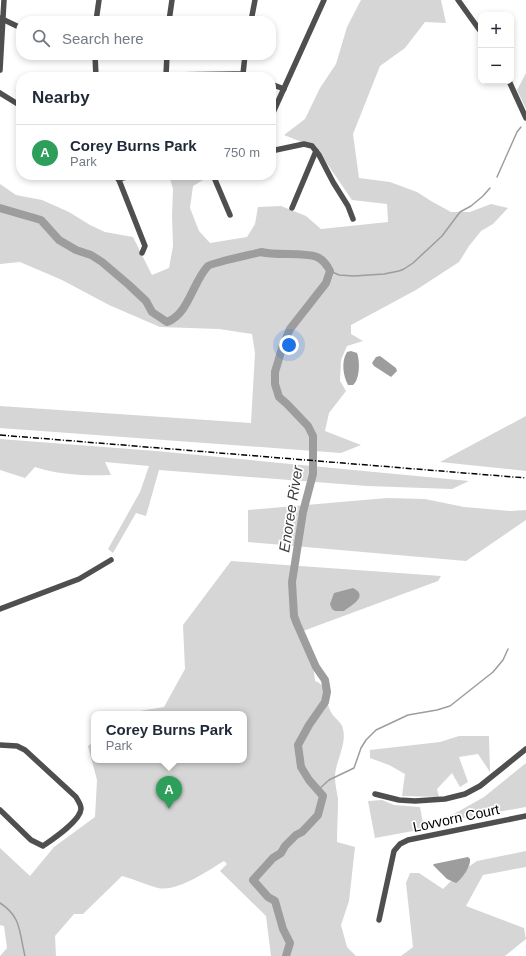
<!DOCTYPE html>
<html lang="en">
<head>
<meta charset="utf-8">
<style>
  :root { --surface:#fff; --page:#f2f2f3; --text:#1f2937; --muted:#747a83; --line:#e0e1e3; --accent:#db2777 }
  body { margin:0; font-family:Helvetica,sans-serif; background:var(--page); color:var(--text) }
  .controls { position:absolute; right:12px; top:12px; display:grid; overflow:hidden; border-radius:8px; box-shadow:0 2px 6px #0003 }
  .controls button { width:36px; height:36px; display:grid; place-items:center; padding:0; border:0; border-bottom:1px solid var(--line); background:var(--surface); color:var(--text); font:20px sans-serif }
  .you { position:absolute; left:289px; top:345px; width:14px; height:14px; margin:-10px; border:3px solid #fff; border-radius:50%; background:#1a73e8; box-shadow:0 0 0 6px #1a73e833 }
  .badge { display:grid; place-items:center; width:26px; height:26px; border-radius:50%; background:var(--accent); color:#fff; font-size:13px; font-weight:700 }
  .pin { position:absolute; translate:-50% -33px; filter:drop-shadow(0 1px 2px #0008) }
  .pin::after { content:''; position:absolute; top:21px; width:14px; height:12px; background:inherit; clip-path:polygon(0 0,100% 0,50% 100%) }
  .popup { position:absolute; left:91px; top:711px; width:156px; height:52px; box-sizing:border-box; display:grid; place-content:center; border-radius:8px; background:var(--surface); filter:drop-shadow(0 1px 3px #0005); font-size:13px; white-space:nowrap; color:var(--muted) }
  .popup b { font-size:15px; color:var(--text) }
  .popup::after { content:''; position:absolute; left:50%; top:100%; margin-left:-8px; border:8px solid transparent; border-top-color:var(--surface) }
  .list { margin:0; padding:0; list-style:none }
  h2 { display:flex; justify-content:space-between; align-items:center; height:52px; margin:0; padding:0 16px; font-size:17px }
  h2 small { font-size:13px; font-weight:400; color:var(--muted) }
  .list li { display:grid; grid-template-columns:26px 1fr auto; gap:12px; align-items:center; box-sizing:border-box; height:56px; padding:0 16px; border-top:1px solid var(--line) }
  .list b { display:block; font-size:15px; white-space:nowrap }
  .list p { margin:0; font-size:13px; white-space:nowrap; color:var(--muted) }
  .list em { font-size:13px; font-style:normal; color:var(--muted) }
  .icon { flex:none; width:22px; height:22px; fill:none; stroke:currentColor; stroke-width:2; stroke-linecap:round; stroke-linejoin:round }
  .map { position:relative; flex:none; width:526px; height:956px; overflow:hidden }
  .search { position:absolute; background:var(--surface); box-shadow:0 2px 6px #0003; left:16px; top:16px; width:260px; height:44px; display:flex; align-items:center; gap:10px; box-sizing:border-box; padding:0 14px; border-radius:16px; color:var(--muted); font-size:15px }
  .panel { position:absolute; background:var(--surface); box-shadow:0 2px 6px #0003; left:16px; top:72px; width:260px; height:108px; border-radius:16px }
  .map>svg:first-child { display:block }
  .green { fill:#d6d6d6 }
  .water { fill:#9d9d9d }
  .lines { fill:none; stroke-linecap:round; stroke-linejoin:round }
  .stream { stroke:#9d9d9d; stroke-width:1.5 }
  .river { stroke:#9d9d9d; stroke-width:8 }
  .minor { stroke:#4f4f4f; stroke-width:5.5 }
  .rail { stroke:#000; stroke-width:1.5; stroke-dasharray:6 2 1 2; stroke-linecap:butt }
  .labels { text-anchor:middle; stroke-width:3.5; stroke-linejoin:round; paint-order:stroke }
  .street-label { font-size:14px; fill:#000; stroke:#fff }
  .water-label { font-size:15px; font-style:italic; fill:#3e3e3e; stroke:#fff }
</style>
</head>
<body>
<div class="map">
<svg width="526" height="956" viewBox="0 0 526 956">
  <rect width="100%" height="100%" fill="#fff"/>
  <g class="green">
    <polygon points="361,0 441,0 446,23 425,22 405,48 380,66 353,134 359,178 390,182 417,192 431,201 451,212 470,212 491,204 508,208 493,224 481,231 469,246 459,262 416,290 351,325 351,334 363,341 347,346 341,360 340,381 346,391 329,413 325,431 361,445 341,453 0,428 0,406 251,423 255,353 252,334 219,329 160,327 109,305 62,280 20,262 0,264 0,184 16,195 42,200 69,212 90,225 105,232 133,237 152,275 169,268 173,246 172,216 173,189 169,175 207,175 208,177 193,186 190,208 199,231 210,243 247,237 255,224 258,207 281,206 306,216 321,229 388,222 387,204 352,200 315,146 304,143 284,135 305,119 320,88 336,64 347,27"/>
    <polygon points="526,73 526,109 517,90"/>
    <polygon points="526,416 526,471 440,462"/>
    <path d="M0 439 156 451 469 481 452 489 367 486 159 470 146 516 136 513 113 553 108 549 140 492 149 466 105 462 111 475C86 476 59 475 35 467L25 478 0 470Z"/>
    <polygon points="387,498 425,499 464,507 511,511 526,510 526,520 466,561 248,542 248,510"/>
    <path d="M231 561 441 576 438 581 303 631 314 672 315 681C328 685 325 701 331 712 334 718 342 722 343 729 347 745 335 762 335 777 335 785 337 792 338 799 338 813 337 828 337 842L355 847 349 901 341 925 347 947 356 956H271L266 916 220 871 227 864 224 861C207 871 178 892 158 888 146 885 134 879 122 876L83 914H74L55 936 56 956H0L7 948 4 926 0 925V848L30 876 54 847 95 817 97 780 88 746 94 741V760H244V714H131L134 712 164 707 185 669 183 625Z"/>
    <polygon points="459,736 489,736 490,772 478,754 459,757 468,782 460,787 452,773 437,789 439,797 402,796 405,774 389,765 370,758 370,750 440,742"/>
    <polygon points="526,763 526,807 464,818 452,815 484,797"/>
    <polygon points="382,800 394,805 420,807 424,829 375,838 368,801"/>
    <polygon points="526,851 526,867 483,875 466,906 524,928 526,939 505,956 401,956 413,947 406,883 410,873 419,873 443,889 459,873 477,861"/>
  </g>
  <g class="water">
    <path d="M351 351 357 353C360 361 360 379 353 385H348C343 376 341 361 347 352Z"/>
    <polygon points="380,356 396,368 397,371 391,377 374,366 372,363 376,357"/>
    <path d="M353 588C369 596 352 605 344 611H335L332 609 330 604 334 593Z"/>
    <path d="M468 857 470 859C471 866 462 879 456 883L447 879 433 865 434 864Z"/>
  </g>
  <g class="lines">
    <g class="stream">
      <polyline points="497,177 517,132 521,127"/>
      <polyline points="330,271 339,275 354,276 384,274 399,271 404,269 413,263 442,236 460,212 471,206 483,196 490,188"/>
      <polyline points="318,790 329,780 354,768 361,748 366,740 376,730 408,715 437,710 450,706 493,672 503,660 508,649"/>
      <path d="M0 903C22 917 19 933 25 956"/>
    </g>
    <path class="river" d="M0 208 41 220 59 240 76 250 91 255 102 262 129 285 146 301 152 312 167 322C189 314 193 281 208 266 211 263 254 254 261 252 277 256 303 252 317 257 324 260 327 265 330 271L326 283 290 329 283 345 275 372V384L279 397 287 404 308 426 313 436V474L303 512 292 582 294 616 297 624 316 667 325 680 327 692 325 702 309 725 298 745 301 767 309 780 323 796 318 815 302 832 296 835 285 846 281 853 273 858 253 880 268 897 275 901 283 929 290 943 286 956"/>
    <g class="minor">
      <polyline points="458,0 481,32"/>
      <polyline points="0,18 21,28"/>
      <polyline points="96,21 99,0"/>
      <polyline points="169,21 172,0"/>
      <polyline points="251,21 255,0"/>
      <polyline points="95,55 96,77"/>
      <polyline points="0,70 4,0"/>
      <polyline points="243,74 245,55"/>
      <polyline points="166,75 235,74 243,74 253,77"/>
      <polyline points="99,77 166,75 167,55"/>
      <polyline points="509,81 526,118"/>
      <polyline points="271,84 284,89"/>
      <polyline points="0,93 21,106"/>
      <polyline points="271,117 324,0"/>
      <polyline points="271,151 304,144 312,146 319,155 333,182 348,206 353,219"/>
      <polyline points="117,175 145,246 142,253"/>
      <polyline points="213,175 230,215"/>
      <polyline points="118,179 135,175"/>
      <polyline points="292,208 316,151"/>
      <polyline points="0,609 79,579 111,560"/>
      <path d="M0 745 17 746 25 750 76 797C78 801 81 804 81 809 80 821 53 839 43 846L31 840 0 810"/>
      <polyline points="375,794 399,800 415,801 445,799 465,794 480,786 526,749"/>
      <polyline points="379,920 394,851 400,844 408,840 526,816"/>
    </g>
    <polyline class="rail" points="0,435 526,478"/>
  </g>
  <g class="labels">
    <g class="street-label">
      <text transform="translate(456 818) rotate(-12)" y="5">Lovvorn Court</text>
    </g>
    <g class="water-label">
      <text transform="translate(291 509) rotate(-81)" y="5">Enoree River</text>
    </g>
  </g>
</svg>
<div class="controls">
<button>+</button>
<button>−</button>
</div>
<div class="you"></div>
<div class="pin badge" style="left:169px;top:809px;background:#2e9e5b">A</div>
<div class="popup"><b>Corey Burns Park</b>Park</div>
<div class="search"><svg class="icon" aria-label="search" viewBox="0 0 24 24"><circle cx="10" cy="10" r="6"/><path d="M15 15l6 6"/></svg>Search here</div>
<section class="panel">
<h2>Nearby<small></small></h2>
<ul class="list">
<li><span class="badge" style="background:#2e9e5b">A</span><div><b>Corey Burns Park</b><p>Park</p></div><em>750 m</em></li>
</ul>
</section>
</div>
</body>
</html>
